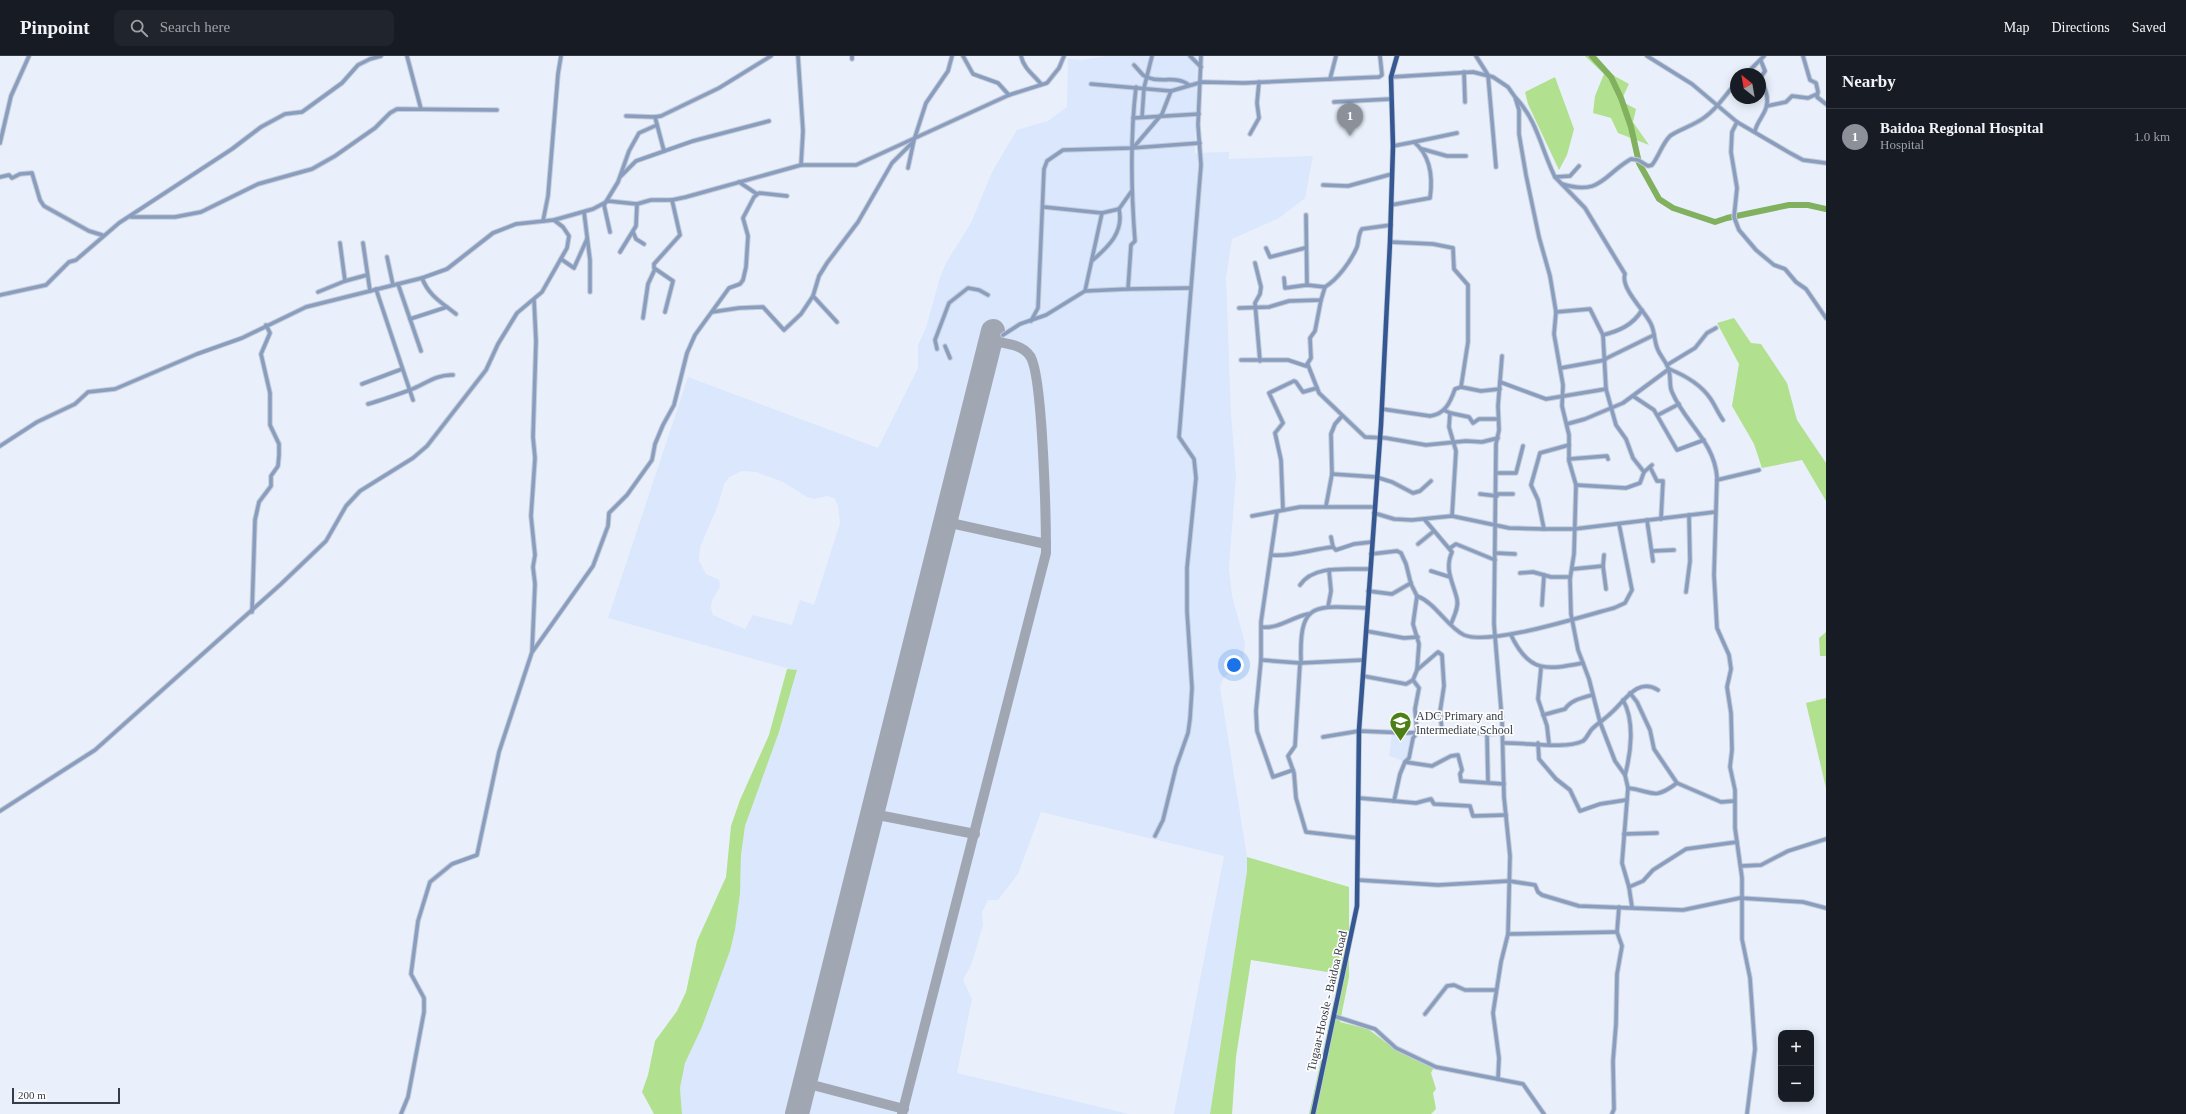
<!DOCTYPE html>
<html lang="en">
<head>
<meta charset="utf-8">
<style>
  :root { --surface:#171b24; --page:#20242c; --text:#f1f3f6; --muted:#9ea1a6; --line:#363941; --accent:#8c9099 }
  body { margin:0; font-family:"Times New Roman",serif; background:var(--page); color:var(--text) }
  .controls { position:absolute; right:12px; bottom:12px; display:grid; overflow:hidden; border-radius:8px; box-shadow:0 2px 10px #0003 }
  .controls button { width:36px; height:36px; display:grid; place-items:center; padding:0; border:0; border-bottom:1px solid var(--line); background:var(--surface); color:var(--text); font:20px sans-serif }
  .compass { position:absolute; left:1730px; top:12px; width:36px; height:36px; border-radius:50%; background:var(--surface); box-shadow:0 2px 10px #0003; rotate:329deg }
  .scale { position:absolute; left:12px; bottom:10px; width:108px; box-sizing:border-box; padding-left:4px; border:2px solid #363d48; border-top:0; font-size:11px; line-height:14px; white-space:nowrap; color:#363d48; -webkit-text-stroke:3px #fdfdfd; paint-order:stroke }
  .you { position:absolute; left:1234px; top:609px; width:14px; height:14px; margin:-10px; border:3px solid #fff; border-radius:50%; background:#1a73e8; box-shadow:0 0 0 6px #1a73e833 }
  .badge { display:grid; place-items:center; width:26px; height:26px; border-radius:50%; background:var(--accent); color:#fff; font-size:13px; font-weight:700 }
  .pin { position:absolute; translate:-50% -33px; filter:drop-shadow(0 1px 2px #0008) }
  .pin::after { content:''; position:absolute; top:21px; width:14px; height:12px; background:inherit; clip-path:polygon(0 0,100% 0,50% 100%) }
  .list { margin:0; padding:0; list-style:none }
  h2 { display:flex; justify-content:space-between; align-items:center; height:52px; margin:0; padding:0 16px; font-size:17px }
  h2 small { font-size:13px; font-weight:400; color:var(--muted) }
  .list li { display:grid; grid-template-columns:26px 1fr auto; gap:12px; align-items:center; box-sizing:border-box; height:56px; padding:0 16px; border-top:1px solid var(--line) }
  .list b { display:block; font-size:15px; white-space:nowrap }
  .list p { margin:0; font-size:13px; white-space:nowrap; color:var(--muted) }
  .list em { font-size:13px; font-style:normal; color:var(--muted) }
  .icon { flex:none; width:22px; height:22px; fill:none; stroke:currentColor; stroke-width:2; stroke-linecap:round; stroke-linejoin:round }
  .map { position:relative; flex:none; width:1826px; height:1058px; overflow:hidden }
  header { display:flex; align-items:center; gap:24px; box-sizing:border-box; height:56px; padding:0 20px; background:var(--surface); border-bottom:1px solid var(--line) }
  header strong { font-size:19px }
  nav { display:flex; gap:22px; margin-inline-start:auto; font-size:14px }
  .search { width:280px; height:36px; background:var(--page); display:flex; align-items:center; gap:10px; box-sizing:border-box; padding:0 14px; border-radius:8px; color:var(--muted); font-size:15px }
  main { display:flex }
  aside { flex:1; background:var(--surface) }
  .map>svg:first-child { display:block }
  .built { fill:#dae7fc; fill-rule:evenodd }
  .green { fill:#b1e08f }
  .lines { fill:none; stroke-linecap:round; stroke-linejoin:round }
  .river { stroke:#81b05e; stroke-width:6 }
  .taxiway { stroke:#a0a7b2; stroke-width:10 }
  .runway { stroke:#a0a7b2; stroke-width:24 }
  .minor-casing { stroke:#c5ccd7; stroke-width:5.5 }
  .major-casing { stroke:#c5ccd7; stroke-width:6 }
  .minor { stroke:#899dbf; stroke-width:3.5 }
  .major { stroke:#355892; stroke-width:4.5 }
  .labels { text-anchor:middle; stroke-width:3.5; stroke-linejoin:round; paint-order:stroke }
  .poi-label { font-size:12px; fill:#363d48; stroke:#fdfdfd; text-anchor:start }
  .street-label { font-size:12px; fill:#363d48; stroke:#fdfdfd }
</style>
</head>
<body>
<header>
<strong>Pinpoint</strong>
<div class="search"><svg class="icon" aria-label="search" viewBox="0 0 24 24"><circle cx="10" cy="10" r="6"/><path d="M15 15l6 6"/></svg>Search here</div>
<nav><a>Map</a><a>Directions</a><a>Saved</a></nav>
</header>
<main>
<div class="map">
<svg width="1826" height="1058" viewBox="0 0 1826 1058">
  <rect width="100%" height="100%" fill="#e9f0fb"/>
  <g class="built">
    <path d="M1106 0H1197L1195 97 1229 96V103L1313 100 1305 142 1279 162 1232 183 1226 222 1231 358 1236 420 1229 511 1232 540 1245 587 1243 607 1224 621 1220 631 1247 801V815L1210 1058H1174L1224 800 1041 756 1018 818 998 844H988L982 856 983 869 972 907 963 924 972 943 957 1017 1129 1058H682L680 1032 685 1007 702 971 730 895 735 874 740 838 741 799 745 770 779 676 797 615 608 562 688 321 878 392 918 312V289L926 272 940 221 946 207 971 167 992 116 1017 74 1048 65 1067 51 1068 3 1082 4ZM742 415 756 416 783 426 807 441 814 443 827 440 834 442 838 449 840 467 814 549 800 544 792 569 753 559 745 573 713 559 711 552 712 544 720 531 719 524 706 518 699 505 700 491 718 449 724 428 729 421Z"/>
    <polygon points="1392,678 1411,679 1409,695 1404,705 1389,700"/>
  </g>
  <g class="green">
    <polygon points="1585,0 1594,0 1609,17 1629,28 1621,45 1636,53 1633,66 1649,89 1618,77 1611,62 1593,57 1595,40 1604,18"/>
    <polygon points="1555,21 1574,73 1567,99 1559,114 1528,48 1525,36"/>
    <polygon points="1734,262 1751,287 1761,288 1787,327 1797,364 1826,407 1826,445 1802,404 1762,412 1754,388 1732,350 1739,308 1717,267"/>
    <polygon points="1826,576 1826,600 1820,600 1819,582"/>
    <polygon points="787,613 797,614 779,676 745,770 741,799 740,838 735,874 730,895 702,971 685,1007 680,1032 682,1058 654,1058 642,1036 648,1019 655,985 677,955 686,936 697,885 726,821 731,770 740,744 769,679"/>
    <polygon points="1826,642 1826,732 1806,647"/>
    <polygon points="1247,801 1349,831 1349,921 1340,966 1368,973 1396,994 1420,1002 1434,1011 1431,1017 1436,1033 1433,1037 1436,1053 1431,1058 1309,1058 1340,918 1251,904 1236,1001 1232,1058 1210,1058 1247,815"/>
  </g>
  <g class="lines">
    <polyline class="river" points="1592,0 1611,21 1621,42 1631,71 1639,107 1659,143 1673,152 1715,166 1727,162 1789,149 1808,149 1826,153"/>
    <g class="taxiway">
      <polyline points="946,466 1046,488"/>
      <polyline points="873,758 975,778"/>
      <polyline points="805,1027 904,1053"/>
      <path d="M902 1058 1046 497C1046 467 1043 318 1030 300 1022 288 1004 287 991 285"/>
    </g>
    <polyline class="runway" points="797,1058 993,275"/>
    <defs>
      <g id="minor">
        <polyline points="407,0 421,53"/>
        <polyline points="798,0 803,75 801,109"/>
        <polyline points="852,0 852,3"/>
        <polyline points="963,0 973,18 998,27 1009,39"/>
        <path d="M1021 0C1024 13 1033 18 1041 28"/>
        <polyline points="1190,0 1201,11"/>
        <polyline points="1476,0 1488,19 1496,111"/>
        <polyline points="1647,0 1692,28 1737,66 1790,97 1803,104 1826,107"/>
        <polyline points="1803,0 1810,24 1816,27 1818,36 1817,41 1826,48"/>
        <path d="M1134 9C1137 12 1140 16 1143 19 1157 29 1176 18 1189 29"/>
        <polyline points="1464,16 1465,46"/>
        <polyline points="1746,18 1764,0"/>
        <polyline points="1391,21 1473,16 1493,21 1508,31 1515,41 1519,54 1519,78 1526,119 1539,181 1550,220 1556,256 1554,278 1563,329 1562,350 1569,379 1569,405 1576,429 1574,498 1570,523 1571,558 1578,594 1589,623 1600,666 1615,705 1625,719 1628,732 1622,807 1629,831 1632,851"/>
        <polyline points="1330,23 1336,0"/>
        <polyline points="1091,28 1171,35 1202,26 1244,27 1379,21 1382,19 1380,0"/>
        <path d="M1516 42C1538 66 1541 93 1555 121L1570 120 1579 110"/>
        <polyline points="1334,46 1391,43"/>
        <polyline points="1767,50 1786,46 1792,40 1808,42 1817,38"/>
        <polyline points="626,60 655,61 661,60 719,32 771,0"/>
        <polyline points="655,61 664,95"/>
        <polyline points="1142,61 1144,32 1152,0"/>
        <polyline points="1133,62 1199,58"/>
        <polyline points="1737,66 1732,76 1731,96 1737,132 1734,161 1739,174 1756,194 1774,209 1785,213 1796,226 1806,233 1826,262"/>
        <path d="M1755 75C1757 66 1763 61 1766 52 1770 41 1764 32 1761 21L1765 15 1761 5"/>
        <polyline points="1250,78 1259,62 1257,47 1259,26"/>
        <polyline points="1414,86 1457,77"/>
        <polyline points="0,87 11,40 29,0"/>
        <polyline points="1133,92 1162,58 1171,35"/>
        <polyline points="1422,93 1447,100 1466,100"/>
        <polyline points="908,112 914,84 926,47 948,15 952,0"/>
        <polyline points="621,120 636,105 693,85 769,65"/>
        <polyline points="0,121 9,119 12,122 20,118 32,117 40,144 44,150 89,175 102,179"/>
        <path d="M1555 121 1585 152 1625 218C1620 232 1645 255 1651 268 1655 276 1654 286 1658 294 1661 301 1668 308 1669 315 1671 322 1669 330 1672 336 1685 367 1714 385 1717 421L1714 519 1717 572 1729 599 1731 613 1727 631 1731 657 1732 694 1730 711 1735 734V772L1742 822V883L1750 922 1755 993 1747 1058"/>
        <polyline points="739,126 757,138"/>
        <path d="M1562 128C1601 140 1603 119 1631 103L1638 104 1648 110 1652 109C1659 100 1662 88 1670 80 1678 74 1695 69 1705 61 1718 52 1725 39 1736 27"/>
        <polyline points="1323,129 1348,130 1392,118"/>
        <path d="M1391 149 1430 142C1433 121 1431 100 1414 86L1393 90"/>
        <polyline points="1044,151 1102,157 1119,153 1131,136"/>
        <polyline points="584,156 590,204 590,236"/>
        <polyline points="1306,159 1307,229"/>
        <polyline points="131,161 175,161 201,156 258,128 312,113 335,100 375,72 390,57 397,53 497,54"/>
        <polyline points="543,165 548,140 558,18 561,0"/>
        <polyline points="610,176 604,149 618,126 629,95 639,77 657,69"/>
        <polyline points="633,176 636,183 644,188"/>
        <polyline points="340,187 345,225"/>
        <polyline points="363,187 370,235"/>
        <polyline points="1266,192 1270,201 1305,192"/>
        <polyline points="620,196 636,170 637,148"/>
        <polyline points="387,201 393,229"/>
        <polyline points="561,203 574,212 587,183"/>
        <path d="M1093 204C1109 190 1124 176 1119 153"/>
        <polyline points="1255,207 1261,231 1260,238 1255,247 1260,305"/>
        <path d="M422 222C429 240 441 246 456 258"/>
        <polyline points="1284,222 1285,232 1307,229 1325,231"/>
        <polyline points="398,228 421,295"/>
        <polyline points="376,233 413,344"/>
        <polyline points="1128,233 1190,232"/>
        <polyline points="1085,235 1102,157"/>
        <polyline points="318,236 345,225 367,219"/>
        <polyline points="0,239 46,229 69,206 76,204 119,167 232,93 261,71 285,58 302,56 342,27 358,9 370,3 381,0"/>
        <polyline points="813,240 837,266"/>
        <path d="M1239 252 1269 251 1289 245 1321 244 1325 231C1338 223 1351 205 1357 191 1359 185 1358 178 1362 173L1391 169"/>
        <polyline points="665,256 673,225 654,212 654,208 680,179 672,144"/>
        <polyline points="712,256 739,252 763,251 784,274 801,258 813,240 819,220 827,207 858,166 892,107 912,87"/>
        <polyline points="1556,256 1590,253 1603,279 1606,333 1616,369 1626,383 1633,402 1644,416 1640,427 1626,432 1576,429"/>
        <polyline points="643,262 648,228 655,213"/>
        <polyline points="410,263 447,251"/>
        <polyline points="1031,265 1038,252 1044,113 1047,105 1063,94 1132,92 1200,87"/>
        <path d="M1003 279 1020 268 1046 259 1085 235 1128 233 1131 189 1135 185C1131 133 1130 82 1136 31"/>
        <path d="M1603 279C1619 275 1633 269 1642 254"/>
        <polyline points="945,290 950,302"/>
        <polyline points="937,293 935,284 949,247 968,232 979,234 988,239"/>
        <polyline points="1605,303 1654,279"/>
        <polyline points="1241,304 1288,304 1306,310 1311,302 1310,282 1315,275 1321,244"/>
        <polyline points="1308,309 1319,337 1365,381 1386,382 1426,389 1466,385 1482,386 1498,382"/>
        <polyline points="1667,309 1695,292 1707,277 1716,272"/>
        <polyline points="1561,312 1605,304"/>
        <path d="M1669 313C1684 319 1701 329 1710 342 1715 349 1718 357 1723 364"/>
        <polyline points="1500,326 1546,343 1606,333"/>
        <polyline points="362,328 402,313"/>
        <polyline points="1461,331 1481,335 1500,333"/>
        <polyline points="1633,340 1654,354 1677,394 1704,384"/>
        <path d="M368 348C382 344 396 339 410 334 425 328 437 318 453 319"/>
        <path d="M1382 353 1430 360C1445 358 1450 347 1455 333L1461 331 1468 286V229L1454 213 1453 192 1433 188 1390 186"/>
        <polyline points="1444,354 1450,357 1449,371 1456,395 1452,460"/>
        <polyline points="1450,357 1469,361 1473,367 1479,363 1498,363"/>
        <polyline points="1658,359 1679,348"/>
        <polyline points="1567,368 1585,363 1623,347 1669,313"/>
        <polyline points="0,390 37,366 75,348 88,336 115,333 197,298 242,282 306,251 422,222 447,213 493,177 516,168 554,164 593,153 608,145 637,148 651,144 672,144 686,141 801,109 856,109 1009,39 1047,27 1059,12 1064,0"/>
        <polyline points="1569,403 1607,400 1608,403"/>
        <polyline points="1650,411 1657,425 1663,425 1661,463"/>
        <polyline points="1644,416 1652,409"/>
        <polyline points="1496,417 1516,417 1523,390"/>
        <polyline points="1332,418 1376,421 1392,426 1413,437 1420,435 1431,425"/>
        <polyline points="1717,424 1759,414"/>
        <polyline points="1480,438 1497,440"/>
        <polyline points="1497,438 1513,438"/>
        <polyline points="1326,450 1332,418 1331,378 1335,368 1342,360"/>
        <polyline points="1283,454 1281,404 1275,377 1283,367 1269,337 1294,325 1296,326 1303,336 1317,332"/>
        <polyline points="1277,456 1261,566 1261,604 1256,655 1257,675 1273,721 1293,714"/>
        <polyline points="1374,457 1394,463 1412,464 1452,460 1509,472 1544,473 1574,473 1715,456"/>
        <polyline points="1252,460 1300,451 1374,451"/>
        <path d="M1425 464 1452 496C1444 513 1453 526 1457 543 1459 551 1454 560 1451 568"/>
        <polyline points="1647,464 1653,505"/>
        <polyline points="1544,473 1538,444 1531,429 1540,397 1569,389"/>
        <polyline points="1331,481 1333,491"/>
        <polyline points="1418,488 1434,475"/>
        <polyline points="1450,492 1456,488 1495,504"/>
        <polyline points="1652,495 1674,494"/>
        <polyline points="1495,497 1515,498"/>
        <path d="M1272 499C1293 501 1312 493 1333 491L1336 494 1354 488 1372 486"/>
        <polyline points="1603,510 1604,499"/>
        <polyline points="1573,513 1603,510 1606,533"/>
        <polyline points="1431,515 1450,521"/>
        <polyline points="1520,517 1533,516 1551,521 1570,521"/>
        <path d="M1300 529C1314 508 1348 514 1370 513"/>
        <polyline points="1368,535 1392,538 1411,527"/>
        <polyline points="1686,536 1690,505 1689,459"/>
        <path d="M1417 540C1436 547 1447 571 1464 579 1491 590 1583 560 1614 552L1625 547 1632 534 1619 468"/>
        <polyline points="1542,549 1544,519"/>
        <polyline points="1328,551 1331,535 1329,514"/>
        <polyline points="252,556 255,464 259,446 271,430 271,420 278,410 279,399 279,388 270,369 270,337 261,298 270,277 266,269"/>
        <path d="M1262 571C1279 573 1292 561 1308 558"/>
        <polyline points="1366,575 1404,582 1418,581"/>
        <path d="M1511 579C1529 617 1546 614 1583 607"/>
        <polyline points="533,595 593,510 608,470 609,457 627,439 652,404 655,388 663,369 674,349 687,297 695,279 729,232 740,228 743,224 746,211 748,180 743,162 754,141 759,137 787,140"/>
        <polyline points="1261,604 1300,607 1363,604"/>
        <polyline points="1300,607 1295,690 1288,700 1294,717 1296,742 1306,776 1358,782"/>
        <path d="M1301 607C1299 545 1313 550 1367 552"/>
        <polyline points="1541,612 1538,643 1547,670 1549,688"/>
        <polyline points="1417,614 1438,596 1442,599 1444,630 1440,656 1442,675"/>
        <polyline points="1363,620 1406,628 1413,624 1417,614 1419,588 1413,568 1417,540 1411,528 1406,508 1401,497 1397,495 1371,498"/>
        <polyline points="1630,637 1637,646 1650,674 1654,693 1677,727 1721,746 1734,745"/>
        <path d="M1623 644C1635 665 1631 697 1625 719"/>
        <path d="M1543 659 1565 653C1571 644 1582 642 1592 639"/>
        <polyline points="1487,678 1488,726"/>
        <polyline points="1323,681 1359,675 1407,677 1454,674 1487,678 1503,677"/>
        <path d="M1503 687C1524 686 1564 694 1583 685 1587 682 1589 676 1592 673 1598 667 1605 663 1611 657 1625 645 1637 621 1658 634"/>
        <polyline points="1538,687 1539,703 1556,723 1570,734 1580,755 1600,748 1626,744"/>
        <polyline points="1405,706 1432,710 1451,700 1458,699 1462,714 1460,718 1461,725 1504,728"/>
        <path d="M1628 732C1653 735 1653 745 1677 727"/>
        <polyline points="1359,742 1394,745 1400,718 1405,706 1409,702 1413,682 1417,677 1415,653 1419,632 1413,624"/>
        <polyline points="1394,745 1416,747 1431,743 1434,748 1470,750 1473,760 1506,759"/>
        <polyline points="0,755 95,694 281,528 326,485 346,450 360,435 413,402 427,390 486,314 498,288 517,257 542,236 567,192 569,180 563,171 554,164"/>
        <polyline points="1624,778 1657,777"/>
        <polyline points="1155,780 1163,764 1176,711 1188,677 1190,663 1192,632 1187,555 1187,512 1196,422 1194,403 1179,381 1201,109 1198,69 1201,0"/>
        <polyline points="1741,810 1761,809 1788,795 1826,783"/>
        <polyline points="1358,824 1438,829 1509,825 1535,829 1538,836 1542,839 1579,850 1683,854 1740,842 1803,846 1826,852"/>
        <polyline points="1629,831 1643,825 1653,814 1686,793 1737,786"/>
        <polyline points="1508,878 1617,876"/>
        <polyline points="1425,958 1447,930 1454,929 1465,934 1496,934"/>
        <polyline points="1334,960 1375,973 1396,992 1436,1011 1523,1028 1544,1058"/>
        <polyline points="1498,1023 1499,1002 1493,957 1501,906 1508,878 1510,800 1504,741 1502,664 1494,568 1496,388 1499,374 1498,350 1502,300"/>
        <polyline points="401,1058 408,1041 424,956 424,942 411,918 418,865 430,826 452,808 477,799 499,696 532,596 535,528 533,511 535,499 531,460 535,402 533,381 536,285 534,244"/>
        <polyline points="1612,1058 1614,1053 1613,1005 1616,968 1617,918 1622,890 1617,876 1619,851"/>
      </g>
      <polyline id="major" points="1313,1058 1357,850 1359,674 1381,369 1390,186 1393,90 1391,21 1397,0"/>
    </defs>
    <use href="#minor" class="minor-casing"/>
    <use href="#major" class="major-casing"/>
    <use href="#minor" class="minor"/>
    <use href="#major" class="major"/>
  </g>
  <defs>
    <symbol id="school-pin" viewBox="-11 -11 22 30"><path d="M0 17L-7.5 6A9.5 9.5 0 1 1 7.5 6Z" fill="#4c8015" stroke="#fdfdfd"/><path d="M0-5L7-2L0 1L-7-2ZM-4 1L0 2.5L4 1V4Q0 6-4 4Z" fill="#fff"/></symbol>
  </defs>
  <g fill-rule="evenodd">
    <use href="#school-pin" x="1388" y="654" width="25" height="34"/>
  </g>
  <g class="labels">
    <g class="poi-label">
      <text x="1416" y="664">ADC Primary and<tspan x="1416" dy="14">Intermediate School</tspan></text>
    </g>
    <g class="street-label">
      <text transform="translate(1327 945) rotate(-77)" y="4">Tugaar-Hoosle - Baidoa Road</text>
    </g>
  </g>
</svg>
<div class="controls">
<button>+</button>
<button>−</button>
</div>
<svg class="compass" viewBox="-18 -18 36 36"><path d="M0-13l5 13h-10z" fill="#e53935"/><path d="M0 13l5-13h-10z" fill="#9ea1a6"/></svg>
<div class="scale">200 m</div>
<div class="you"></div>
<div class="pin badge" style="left:1350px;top:80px">1</div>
</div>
<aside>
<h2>Nearby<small></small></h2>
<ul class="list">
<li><span class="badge">1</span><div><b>Baidoa Regional Hospital</b><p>Hospital</p></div><em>1.0 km</em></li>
</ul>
</aside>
</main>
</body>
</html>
